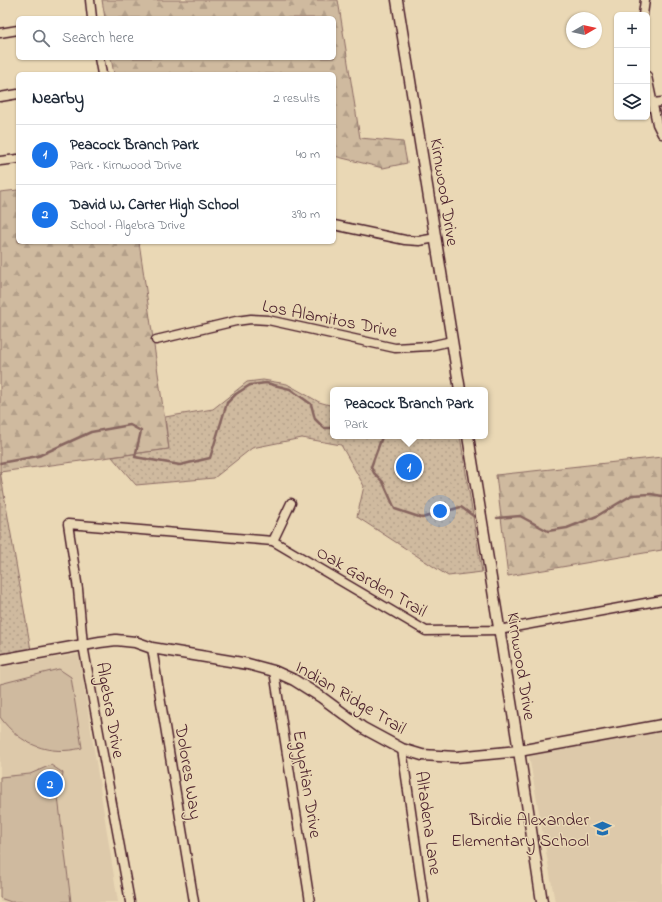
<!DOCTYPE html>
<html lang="en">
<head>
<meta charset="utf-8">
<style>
  :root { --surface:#fff; --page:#f6f6f7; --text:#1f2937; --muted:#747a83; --line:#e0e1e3; --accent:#1a73e8 }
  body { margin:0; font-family:"Indie Flower",sans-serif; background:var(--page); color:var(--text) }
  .controls { position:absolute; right:12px; top:12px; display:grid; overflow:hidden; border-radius:6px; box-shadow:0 1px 3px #0004 }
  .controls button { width:36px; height:36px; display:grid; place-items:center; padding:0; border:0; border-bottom:1px solid var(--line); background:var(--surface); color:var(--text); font:20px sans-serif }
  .compass { position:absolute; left:566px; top:12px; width:36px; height:36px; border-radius:50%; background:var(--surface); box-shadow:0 1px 3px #0004; rotate:81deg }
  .you { position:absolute; left:440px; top:511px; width:14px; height:14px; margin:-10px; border:3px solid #fff; border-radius:50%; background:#1a73e8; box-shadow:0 0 0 6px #1a73e833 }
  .badge { display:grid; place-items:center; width:26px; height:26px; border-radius:50%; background:var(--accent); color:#fff; font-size:13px; font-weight:700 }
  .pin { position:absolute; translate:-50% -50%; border:2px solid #fff; box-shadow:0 1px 4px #0006 }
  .popup { position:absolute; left:330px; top:387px; width:158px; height:52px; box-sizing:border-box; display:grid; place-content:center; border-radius:6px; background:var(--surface); filter:drop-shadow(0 1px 3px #0005); font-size:13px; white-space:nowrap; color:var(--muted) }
  .popup b { font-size:15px; color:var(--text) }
  .popup::after { content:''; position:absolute; left:50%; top:100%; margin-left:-8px; border:8px solid transparent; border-top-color:var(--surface) }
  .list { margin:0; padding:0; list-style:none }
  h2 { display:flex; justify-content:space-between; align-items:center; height:52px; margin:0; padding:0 16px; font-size:17px }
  h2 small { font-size:13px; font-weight:400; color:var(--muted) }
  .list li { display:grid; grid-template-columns:26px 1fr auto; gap:12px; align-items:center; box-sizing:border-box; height:60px; padding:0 16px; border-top:1px solid var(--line) }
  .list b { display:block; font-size:15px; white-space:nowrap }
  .list p { margin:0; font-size:13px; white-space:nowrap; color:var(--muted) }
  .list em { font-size:13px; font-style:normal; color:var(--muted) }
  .icon { flex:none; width:22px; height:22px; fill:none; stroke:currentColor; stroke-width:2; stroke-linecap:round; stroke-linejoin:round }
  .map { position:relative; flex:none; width:662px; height:902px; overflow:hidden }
  .search { position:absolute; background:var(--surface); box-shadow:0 1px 3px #0004; left:16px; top:16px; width:320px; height:44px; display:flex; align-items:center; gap:10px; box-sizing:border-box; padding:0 14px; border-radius:6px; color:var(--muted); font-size:15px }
  .panel { position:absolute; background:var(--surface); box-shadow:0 1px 3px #0004; left:16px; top:72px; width:320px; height:172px; border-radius:6px }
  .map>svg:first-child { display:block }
  .built { fill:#ddc9aa }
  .grass { fill:#cfba9f; stroke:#8c6c65 }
  .forest { fill:url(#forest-firs); stroke:#8c6c65 }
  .park { fill:url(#park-dots); stroke:#8c6c65 }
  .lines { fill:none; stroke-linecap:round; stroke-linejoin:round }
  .stream { stroke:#87655f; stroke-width:2.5 }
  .minor-casing { stroke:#4a1f2b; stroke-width:11 }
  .tertiary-casing { stroke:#4a1f2b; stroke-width:13 }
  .minor { stroke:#ead8b5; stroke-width:8 }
  .tertiary { stroke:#ead8b5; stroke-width:10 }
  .labels { text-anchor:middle; stroke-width:3; stroke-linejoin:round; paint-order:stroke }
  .street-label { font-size:18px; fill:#4a1f2b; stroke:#ead8b5 }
  .poi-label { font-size:18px; fill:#4a1f2b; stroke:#ead8b5; text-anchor:end }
</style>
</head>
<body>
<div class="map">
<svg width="662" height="902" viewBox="0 0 662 902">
  <defs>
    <pattern id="forest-firs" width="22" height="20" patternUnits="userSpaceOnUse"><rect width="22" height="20" fill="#cfba9f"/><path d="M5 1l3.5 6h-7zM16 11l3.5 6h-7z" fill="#b39f89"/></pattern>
    <pattern id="park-dots" width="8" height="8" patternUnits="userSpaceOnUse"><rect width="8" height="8" fill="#cfba9f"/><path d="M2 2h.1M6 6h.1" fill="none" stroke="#b39f89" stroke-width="1.8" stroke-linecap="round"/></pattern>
  </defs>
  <rect width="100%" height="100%" fill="#ead8b5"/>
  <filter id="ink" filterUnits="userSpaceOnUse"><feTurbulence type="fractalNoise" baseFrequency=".025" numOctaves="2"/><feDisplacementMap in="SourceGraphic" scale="8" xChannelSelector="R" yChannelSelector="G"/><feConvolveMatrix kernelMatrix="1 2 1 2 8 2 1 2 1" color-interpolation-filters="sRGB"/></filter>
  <g filter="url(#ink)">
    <g class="built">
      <polygon points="79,654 118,902 0,902 0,667"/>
      <polygon points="662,730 662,902 555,902 529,756"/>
    </g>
    <g class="grass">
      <path d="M59 669 71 677 82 748C49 756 20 745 0 717V684Z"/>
      <polygon points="51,765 63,773 58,797 71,902 11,902 0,898 0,777 30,774"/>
    </g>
    <g class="forest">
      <polygon points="102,0 338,0 360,138 403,142 407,163 383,168 334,156 334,74 114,74 111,58 334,58 334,18 105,18"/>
      <polygon points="18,190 18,242 139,242 169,449 0,472 0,192"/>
      <polygon points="662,457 662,550 508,576 496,475"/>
    </g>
    <g class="park">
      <polygon points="263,380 287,384 319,402 333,406 333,436 460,436 482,572 448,576 357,517 364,486 341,445 302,438 252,448 214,478 136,485 112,457 169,449 165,417 213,409 247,382"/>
      <polygon points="0,471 31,650 0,655"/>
    </g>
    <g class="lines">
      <g class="stream">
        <polyline points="381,436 382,437 371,467 374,473 383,482 395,509 422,518 461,507 476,518"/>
        <polyline points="0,463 38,456 91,432 130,425 141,431 135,457 180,465 210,458 227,403 236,394 250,385 266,383 290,389 311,404 315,419 324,428 333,428"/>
        <polyline points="497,518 520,516 548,531 567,528 597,516 632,495 651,494 662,496"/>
      </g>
      <defs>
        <g id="minor">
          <polyline points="90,0 92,18"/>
          <polyline points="643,15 645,0"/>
          <polyline points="0,33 18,30"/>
          <polyline points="99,58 102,74"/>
          <polyline points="647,76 657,124 662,134"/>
          <polyline points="0,97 18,94"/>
          <polyline points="653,103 662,102"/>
          <polyline points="0,161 18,159"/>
          <polyline points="334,225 405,240 419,241 436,238"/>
          <polyline points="156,340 236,321 251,319 268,320 395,348 429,346 452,341"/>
          <polyline points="273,541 291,503"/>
          <polyline points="152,648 194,902"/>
          <polyline points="274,671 310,902"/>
          <polyline points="402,749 424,902"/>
          <polyline points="130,902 83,645 78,589 68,524 273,541 426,631 499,630 662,600"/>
        </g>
        <g id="tertiary">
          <polyline points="397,0 460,390"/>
          <polyline points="468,436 519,751 542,902"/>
          <polyline points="0,660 100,642 116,640 135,642 152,648 248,664 274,671 294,680 321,697 363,728 402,749 422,755 456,757 519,751 662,725"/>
        </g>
      </defs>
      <use href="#minor" class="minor-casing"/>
      <use href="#tertiary" class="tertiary-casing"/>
      <use href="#minor" class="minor"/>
      <use href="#tertiary" class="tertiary"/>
    </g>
  </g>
  <defs>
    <symbol id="school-bare" viewBox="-9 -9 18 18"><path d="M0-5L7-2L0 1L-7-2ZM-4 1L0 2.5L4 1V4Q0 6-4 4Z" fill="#1f6fb2" stroke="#ead8b5" stroke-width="2.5" paint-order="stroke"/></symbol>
  </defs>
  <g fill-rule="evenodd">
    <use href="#school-bare" x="590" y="816" width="25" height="25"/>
  </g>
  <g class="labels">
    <g class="street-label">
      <text transform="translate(445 192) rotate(81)" y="6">Kirnwood Drive</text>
      <text transform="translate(330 318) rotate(11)" y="6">Los Alamitos Drive</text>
      <text transform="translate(372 581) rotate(30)" y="6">Oak Garden Trail</text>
      <text transform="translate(522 666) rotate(81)" y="6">Kirnwood Drive</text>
      <text transform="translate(351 697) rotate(31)" y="6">Indian Ridge Trail</text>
      <text transform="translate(111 710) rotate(80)" y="6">Algebra Drive</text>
      <text transform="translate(189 772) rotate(81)" y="6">Dolores Way</text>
      <text transform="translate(308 784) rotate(81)" y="6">Egyptian Drive</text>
      <text transform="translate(429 823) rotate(82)" y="6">Altadena Lane</text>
    </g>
    <g class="poi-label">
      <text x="589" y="825">Birdie Alexander<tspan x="589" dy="21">Elementary School</tspan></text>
    </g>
  </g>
</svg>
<div class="controls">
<button>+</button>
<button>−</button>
<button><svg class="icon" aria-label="layers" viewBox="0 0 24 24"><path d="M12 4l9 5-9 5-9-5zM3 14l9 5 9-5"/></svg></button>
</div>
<svg class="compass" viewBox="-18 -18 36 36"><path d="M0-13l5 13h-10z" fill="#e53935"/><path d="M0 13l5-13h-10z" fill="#747a83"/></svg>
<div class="you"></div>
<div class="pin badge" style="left:409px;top:467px">1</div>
<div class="popup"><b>Peacock Branch Park</b>Park</div>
<div class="pin badge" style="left:50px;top:784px">2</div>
<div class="search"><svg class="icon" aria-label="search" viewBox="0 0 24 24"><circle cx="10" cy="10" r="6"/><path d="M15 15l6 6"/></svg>Search here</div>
<section class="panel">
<h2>Nearby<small>2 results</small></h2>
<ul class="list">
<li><span class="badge">1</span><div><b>Peacock Branch Park</b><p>Park · Kirnwood Drive</p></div><em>40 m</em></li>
<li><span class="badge">2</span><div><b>David W. Carter High School</b><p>School · Algebra Drive</p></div><em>390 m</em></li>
</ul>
</section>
</div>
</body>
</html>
